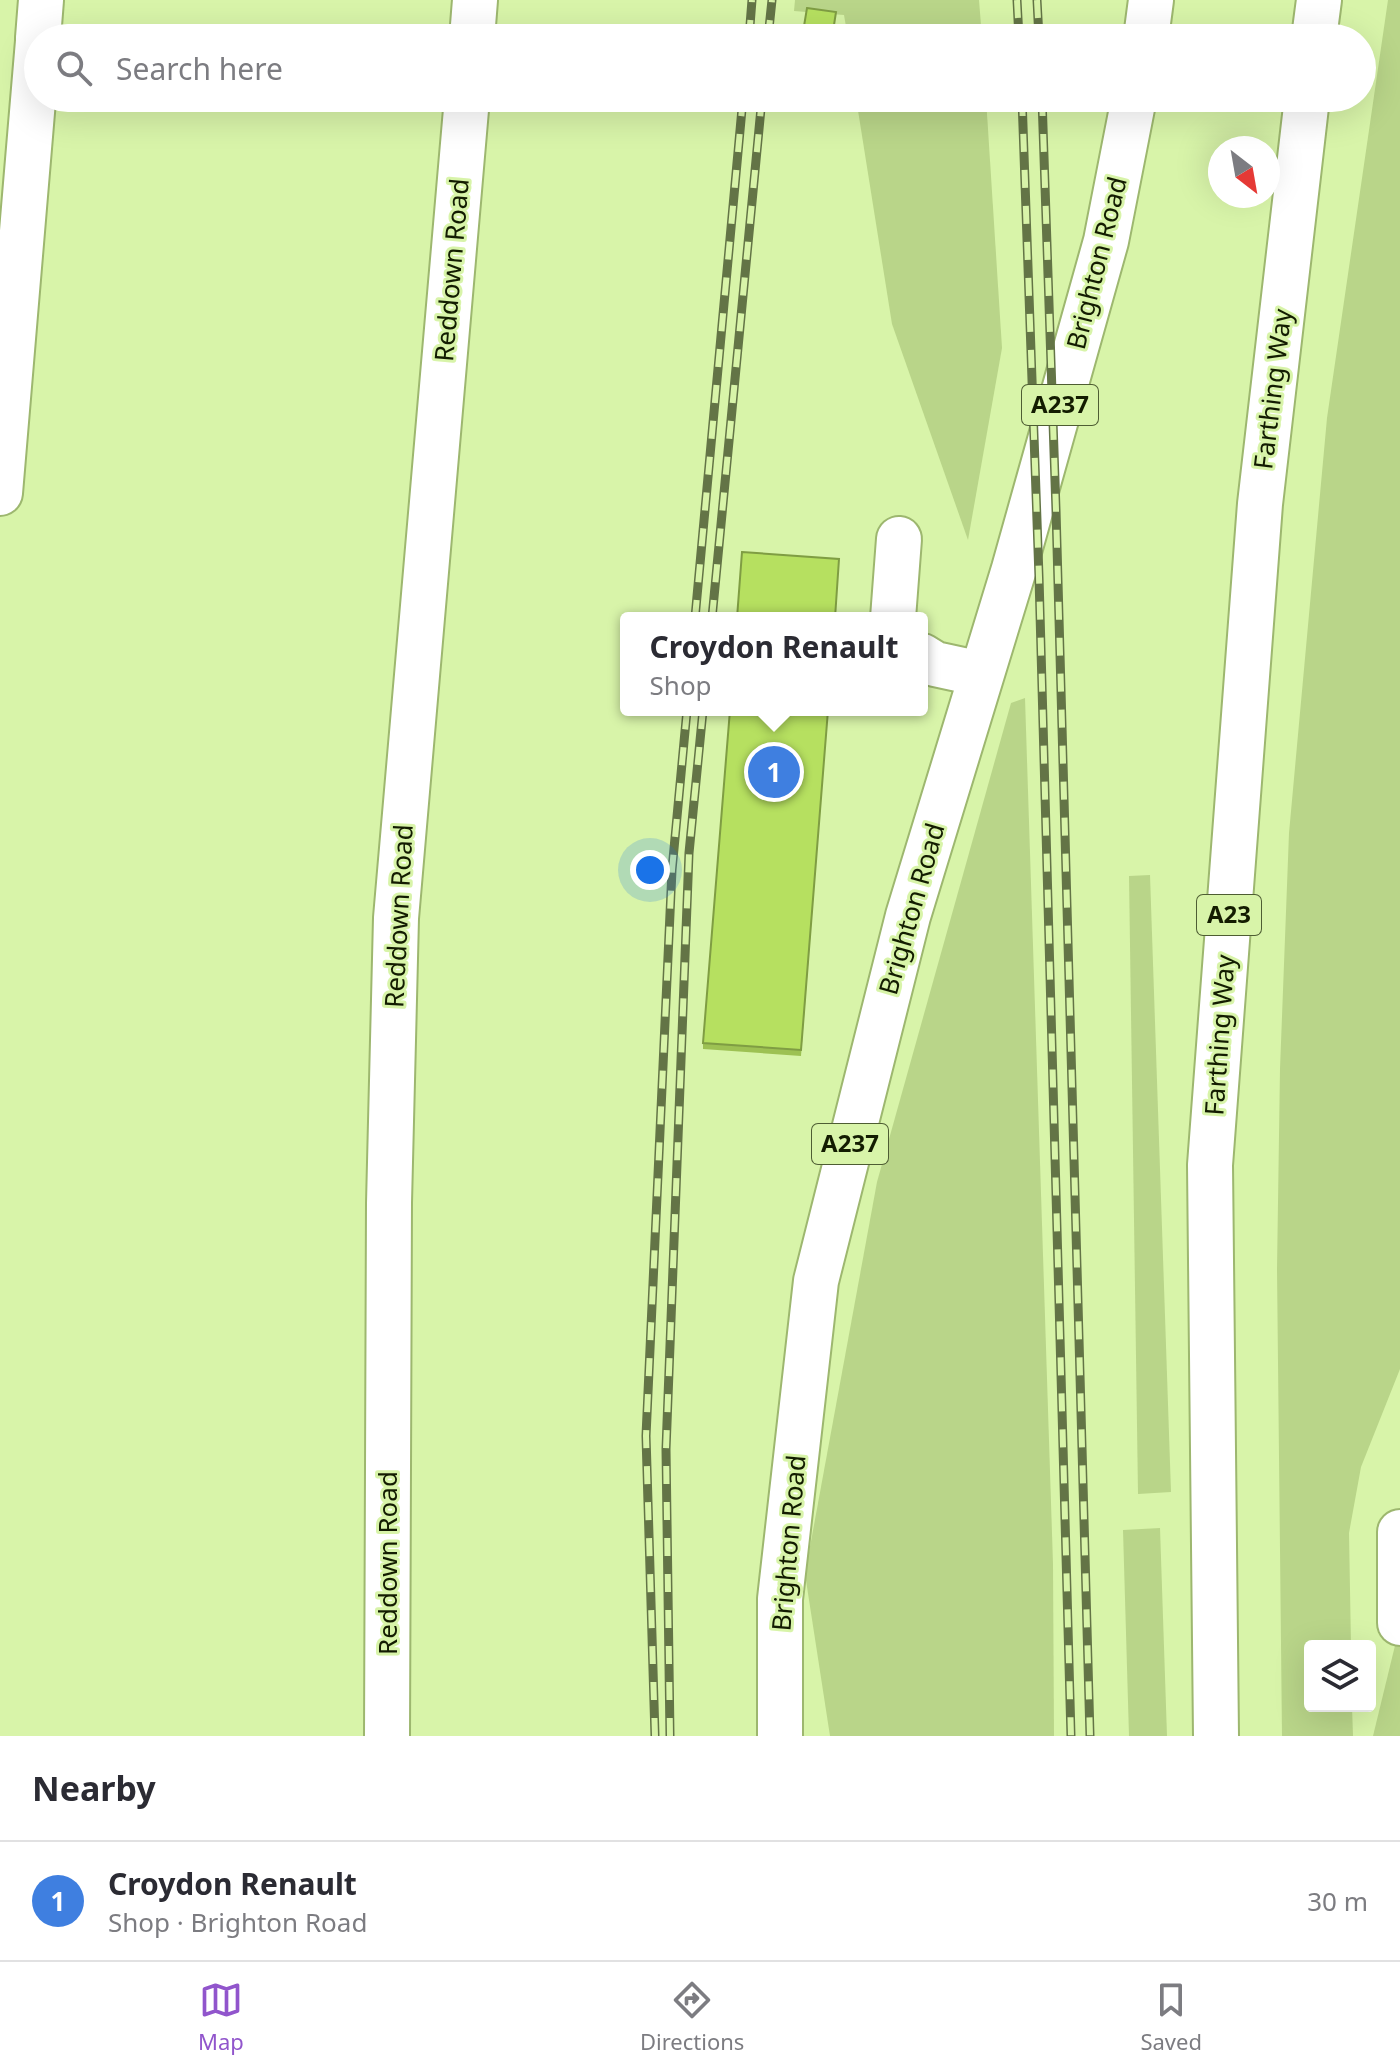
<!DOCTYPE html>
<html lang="en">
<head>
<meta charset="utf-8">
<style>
  :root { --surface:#fff; --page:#f7f7f7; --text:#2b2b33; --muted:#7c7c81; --line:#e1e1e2; --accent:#9155cc }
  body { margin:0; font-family:"Noto Sans",sans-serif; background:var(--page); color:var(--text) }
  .controls { position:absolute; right:24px; bottom:24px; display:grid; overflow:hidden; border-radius:8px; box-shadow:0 8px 32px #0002 }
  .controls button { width:72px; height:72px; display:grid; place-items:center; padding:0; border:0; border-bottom:2px solid var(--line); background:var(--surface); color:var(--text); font:40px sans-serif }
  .compass { position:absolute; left:1208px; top:136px; width:72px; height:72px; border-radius:50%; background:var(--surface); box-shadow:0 8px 32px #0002; rotate:149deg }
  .you { position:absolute; left:650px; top:870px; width:28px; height:28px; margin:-20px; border:6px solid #fff; border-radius:50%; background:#1a73e8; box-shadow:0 0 0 12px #1a73e833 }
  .badge { display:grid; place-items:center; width:52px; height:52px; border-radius:50%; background:var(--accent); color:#fff; font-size:26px; font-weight:700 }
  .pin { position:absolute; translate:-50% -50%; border:4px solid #fff; box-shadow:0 2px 8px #0006 }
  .popup { position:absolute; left:620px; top:612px; width:308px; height:104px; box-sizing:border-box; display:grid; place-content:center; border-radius:8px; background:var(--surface); filter:drop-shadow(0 2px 6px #0005); font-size:26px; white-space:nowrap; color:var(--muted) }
  .popup b { font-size:30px; color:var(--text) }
  .popup::after { content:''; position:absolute; left:50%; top:100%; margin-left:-16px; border:16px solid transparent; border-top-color:var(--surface) }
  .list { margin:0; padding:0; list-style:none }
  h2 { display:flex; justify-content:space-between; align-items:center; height:104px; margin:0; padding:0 32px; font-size:34px }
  h2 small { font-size:26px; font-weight:400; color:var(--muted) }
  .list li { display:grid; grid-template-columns:52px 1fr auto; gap:24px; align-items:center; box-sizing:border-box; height:120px; padding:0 32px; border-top:2px solid var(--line) }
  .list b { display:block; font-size:30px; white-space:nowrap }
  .list p { margin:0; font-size:26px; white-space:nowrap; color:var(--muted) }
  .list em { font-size:26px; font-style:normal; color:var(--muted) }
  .icon { flex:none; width:44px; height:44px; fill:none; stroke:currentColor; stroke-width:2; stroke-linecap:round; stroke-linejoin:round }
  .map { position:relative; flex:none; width:1400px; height:1736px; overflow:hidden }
  .search { position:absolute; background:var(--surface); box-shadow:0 8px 32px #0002; left:24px; right:24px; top:24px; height:88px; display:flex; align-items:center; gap:20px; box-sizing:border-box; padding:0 28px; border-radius:44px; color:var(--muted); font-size:30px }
  .sheet { height:224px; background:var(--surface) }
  nav { display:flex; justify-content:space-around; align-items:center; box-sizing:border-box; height:112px; border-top:2px solid var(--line); background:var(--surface); font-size:22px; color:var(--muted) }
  nav a { display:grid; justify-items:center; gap:4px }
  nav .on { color:var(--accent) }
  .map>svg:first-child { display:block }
  .green { fill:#b9d589 }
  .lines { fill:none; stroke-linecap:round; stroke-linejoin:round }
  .minor-casing { stroke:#9db76f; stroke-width:48 }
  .major-casing { stroke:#9db76f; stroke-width:48 }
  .highway-casing { stroke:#9db76f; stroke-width:48 }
  .minor { stroke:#fff; stroke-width:44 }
  .major { stroke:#fff; stroke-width:44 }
  .highway { stroke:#fff; stroke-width:44 }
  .rail-casing { stroke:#637446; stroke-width:9 }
  .rail { stroke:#d8f4a9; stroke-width:6; stroke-dasharray:18; stroke-linecap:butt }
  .wall { fill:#9dc153 }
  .building { fill:#b6e060; stroke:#7f9d43; stroke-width:2 }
  .labels { text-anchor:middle; stroke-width:6; stroke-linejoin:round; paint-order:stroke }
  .shield { fill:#d8f4a9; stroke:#4e5d33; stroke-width:2 }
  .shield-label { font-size:24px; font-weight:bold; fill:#131c01 }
  .street-label { font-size:26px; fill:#131c01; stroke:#d8f4a9 }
</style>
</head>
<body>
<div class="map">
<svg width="1400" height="1736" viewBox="0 0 1400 1736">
  <rect width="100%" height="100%" fill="#d8f4a9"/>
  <g class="green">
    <polygon points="795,0 979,0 982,38 848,38 844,15 794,11"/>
    <polygon points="1388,0 1400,0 1400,1369 1361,1467 1349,1533 1351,1646 1310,1646 1310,1706 1352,1706 1353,1736 1282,1736 1277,1269 1280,1069 1289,833 1327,418"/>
    <polygon points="856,98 986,98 1002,348 968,540 892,324"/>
    <polygon points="1025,698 1053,1564 1054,1736 830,1736 805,1574 877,1182 1011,703"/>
    <polygon points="1150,875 1171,1492 1138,1494 1129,876"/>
    <polygon points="1160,1528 1167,1736 1129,1736 1123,1530"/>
    <polygon points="1400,1625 1400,1736 1373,1736"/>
  </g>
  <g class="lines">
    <defs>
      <g id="minor">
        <polyline points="38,38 41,0"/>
        <polyline points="472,38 475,0"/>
        <polyline points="0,493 38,41"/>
        <polyline points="893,618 899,539"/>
        <polyline points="922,656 935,664 981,674"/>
        <polyline points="1400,1532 1400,1623"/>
        <polyline points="387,1736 389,1203 396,918 467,98"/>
      </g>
      <g id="major">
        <polyline points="1146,38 1151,0"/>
        <polyline points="780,1736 780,1599 816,1281 908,916 1014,569 1106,241 1134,98"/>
      </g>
      <g id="highway">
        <polyline points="1314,38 1319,0"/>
        <polyline points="1216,1736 1210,1165 1260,504 1307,98"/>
      </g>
    </defs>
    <use href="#minor" class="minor-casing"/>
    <use href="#major" class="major-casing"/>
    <use href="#highway" class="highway-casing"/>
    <use href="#minor" class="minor"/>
    <use href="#major" class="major"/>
    <use href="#highway" class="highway"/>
    <defs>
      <g id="rail">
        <polyline points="1017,0 1019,38"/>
        <polyline points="1037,0 1039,38"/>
        <polyline points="749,38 752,0"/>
        <polyline points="768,38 772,0"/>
        <polyline points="1022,98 1039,577 1071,1736"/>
        <polyline points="1042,98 1056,510 1090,1736"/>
        <polyline points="695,618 743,98"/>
        <polyline points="712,618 762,98"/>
        <polyline points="655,1736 646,1436 672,870 687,710"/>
        <polyline points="670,1736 666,1449 689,853 703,710"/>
      </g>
    </defs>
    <use href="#rail" class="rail-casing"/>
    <use href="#rail" class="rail"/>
  </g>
  <polygon class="wall" points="828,710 801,1056 703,1049 703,1043"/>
  <g class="building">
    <polygon points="807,8 836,12 832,38 802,38"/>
    <polygon points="742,552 839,559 835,618 737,618"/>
    <polygon points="730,710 828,710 801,1050 703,1043"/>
  </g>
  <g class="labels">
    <g class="shield">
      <rect x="1022" y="385" width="76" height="40" rx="6"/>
      <rect x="1197" y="895" width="64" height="40" rx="6"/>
      <rect x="812" y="1124" width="76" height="40" rx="6"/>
    </g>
    <g class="shield-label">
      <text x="1060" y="413">A237</text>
      <text x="1229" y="923">A23</text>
      <text x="850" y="1152">A237</text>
    </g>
    <g class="street-label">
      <text transform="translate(1097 263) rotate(-76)" y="9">Brighton Road</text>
      <text transform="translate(452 270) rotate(-85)" y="9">Reddown Road</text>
      <text transform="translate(1273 389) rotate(-83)" y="9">Farthing Way</text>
      <text transform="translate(912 909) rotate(-74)" y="9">Brighton Road</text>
      <text transform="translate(399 916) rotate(-87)" y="9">Reddown Road</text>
      <text transform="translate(1220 1035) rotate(-86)" y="9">Farthing Way</text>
      <text transform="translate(789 1543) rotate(-85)" y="9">Brighton Road</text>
      <text transform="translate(388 1563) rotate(-90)" y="9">Reddown Road</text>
    </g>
  </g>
</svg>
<div class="controls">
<button><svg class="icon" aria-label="layers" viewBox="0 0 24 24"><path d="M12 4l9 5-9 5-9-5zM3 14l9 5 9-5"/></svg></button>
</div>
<svg class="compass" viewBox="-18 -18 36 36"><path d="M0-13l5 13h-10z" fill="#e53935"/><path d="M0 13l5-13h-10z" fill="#7c7c81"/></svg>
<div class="you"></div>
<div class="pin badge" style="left:774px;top:772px;background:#3f7fe0">1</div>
<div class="popup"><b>Croydon Renault</b>Shop</div>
<div class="search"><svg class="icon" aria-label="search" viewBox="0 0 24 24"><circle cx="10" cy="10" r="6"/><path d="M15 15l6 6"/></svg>Search here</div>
</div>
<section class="sheet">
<h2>Nearby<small></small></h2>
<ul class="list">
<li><span class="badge" style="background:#3f7fe0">1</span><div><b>Croydon Renault</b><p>Shop · Brighton Road</p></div><em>30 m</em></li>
</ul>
</section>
<nav>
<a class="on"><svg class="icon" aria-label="map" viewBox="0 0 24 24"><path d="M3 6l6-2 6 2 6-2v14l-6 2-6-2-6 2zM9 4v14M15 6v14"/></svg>Map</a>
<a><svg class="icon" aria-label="directions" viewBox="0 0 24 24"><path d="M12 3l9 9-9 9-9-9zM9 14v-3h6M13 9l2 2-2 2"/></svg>Directions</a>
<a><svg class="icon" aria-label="saved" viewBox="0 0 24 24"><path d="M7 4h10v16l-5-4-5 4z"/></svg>Saved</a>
</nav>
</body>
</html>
